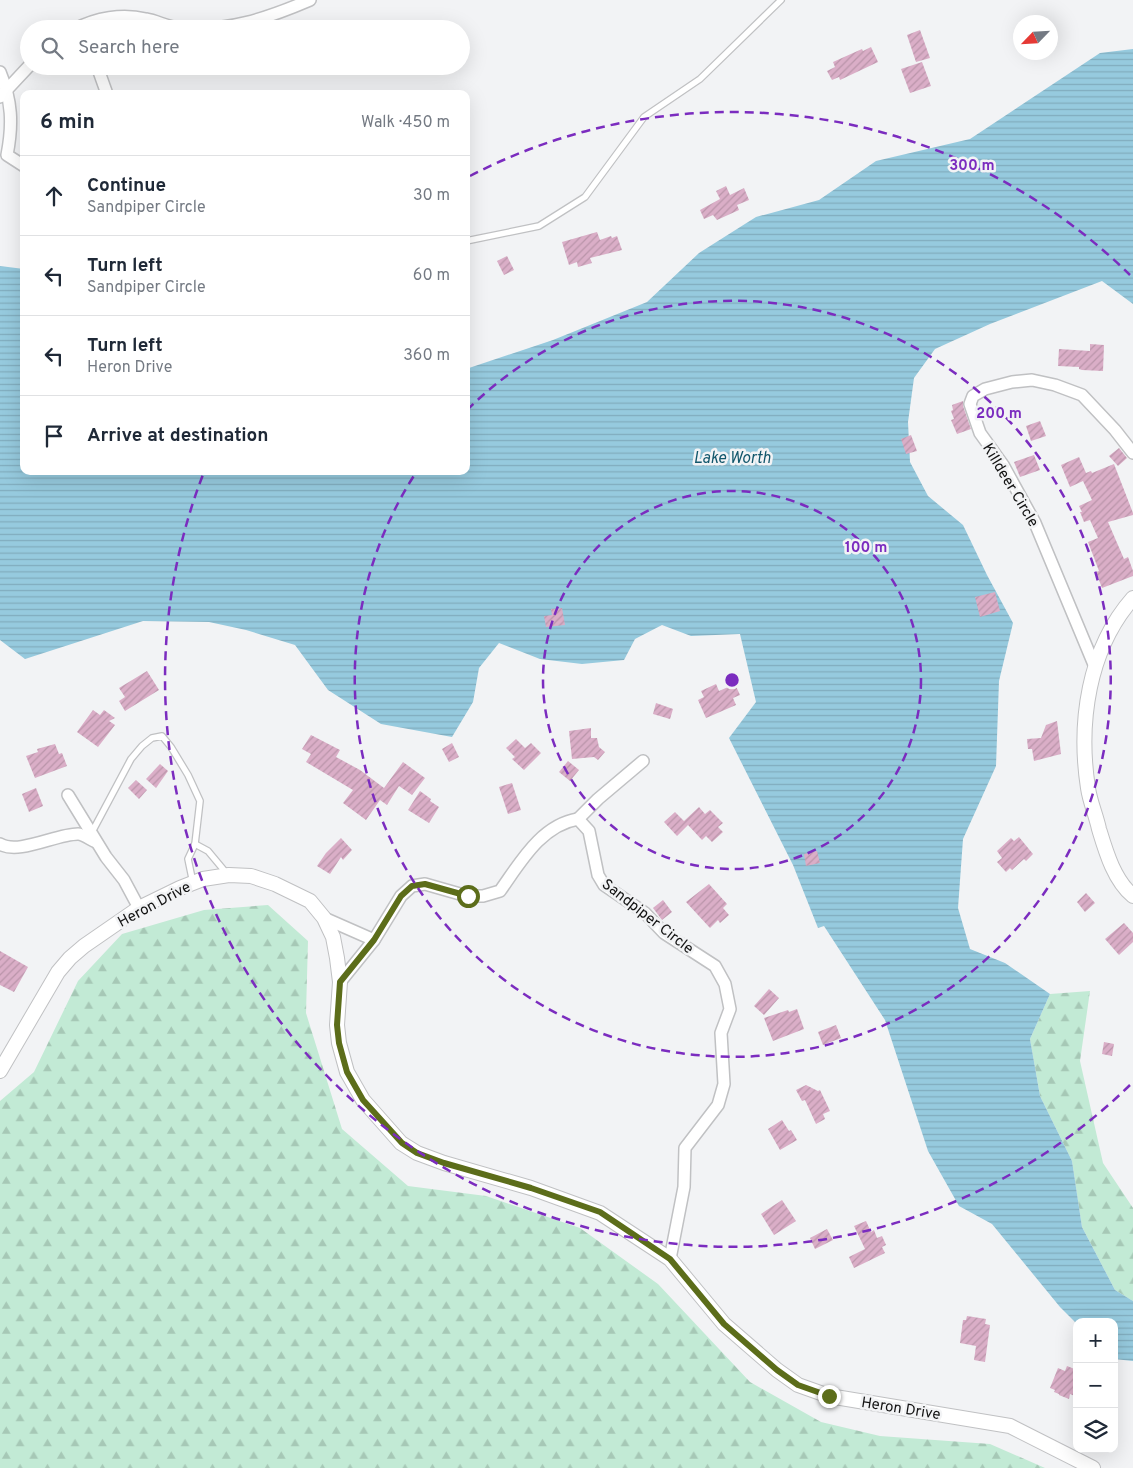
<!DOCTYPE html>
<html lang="en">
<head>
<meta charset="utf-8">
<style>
  :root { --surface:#fff; --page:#f6f6f7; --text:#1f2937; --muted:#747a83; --line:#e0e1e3 }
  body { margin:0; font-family:Overpass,sans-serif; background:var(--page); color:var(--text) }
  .controls { position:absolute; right:15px; bottom:15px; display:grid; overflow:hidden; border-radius:10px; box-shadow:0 5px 20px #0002 }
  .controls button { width:45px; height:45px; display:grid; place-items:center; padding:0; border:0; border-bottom:1px solid var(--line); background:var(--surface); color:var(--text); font:25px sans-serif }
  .compass { position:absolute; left:1013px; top:15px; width:45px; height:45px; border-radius:50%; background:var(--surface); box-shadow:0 5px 20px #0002; rotate:245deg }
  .stop { position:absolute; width:15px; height:15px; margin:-11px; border:4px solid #5c6d1a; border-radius:50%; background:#fff }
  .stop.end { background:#5c6d1a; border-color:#fff; box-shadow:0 1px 5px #0008 }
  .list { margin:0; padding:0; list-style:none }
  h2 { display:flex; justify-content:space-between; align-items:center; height:65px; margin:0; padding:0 20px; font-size:21px }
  h2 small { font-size:16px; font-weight:400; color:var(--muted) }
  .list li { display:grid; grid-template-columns:32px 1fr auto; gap:15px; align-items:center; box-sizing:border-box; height:80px; padding:0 20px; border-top:1px solid var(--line) }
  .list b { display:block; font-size:19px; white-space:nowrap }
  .list p { margin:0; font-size:16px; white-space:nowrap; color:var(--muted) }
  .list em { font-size:16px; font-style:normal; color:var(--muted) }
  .icon { flex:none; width:28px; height:28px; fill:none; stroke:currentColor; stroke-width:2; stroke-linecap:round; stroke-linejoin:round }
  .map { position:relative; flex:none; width:1133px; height:1468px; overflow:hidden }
  .search { position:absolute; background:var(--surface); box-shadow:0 5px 20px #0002; left:20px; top:20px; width:450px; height:55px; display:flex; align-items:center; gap:12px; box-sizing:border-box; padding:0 18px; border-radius:28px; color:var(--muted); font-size:19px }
  .panel { position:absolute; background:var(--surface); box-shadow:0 5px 20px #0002; left:20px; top:90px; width:450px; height:385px; border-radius:10px }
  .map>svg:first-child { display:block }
  .forest { fill:url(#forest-firs) }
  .water { fill:url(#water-rules) }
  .building { fill:url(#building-hatch) }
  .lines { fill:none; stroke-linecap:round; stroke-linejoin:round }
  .service-casing { stroke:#c0c1c3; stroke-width:8 }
  .minor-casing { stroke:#c0c1c3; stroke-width:14 }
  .tertiary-casing { stroke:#c0c1c3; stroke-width:16 }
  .service { stroke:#fff; stroke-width:5.5 }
  .minor { stroke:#fff; stroke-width:11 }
  .tertiary { stroke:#fff; stroke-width:14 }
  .route { stroke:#5c6d1a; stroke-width:6 }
  .ring { fill:none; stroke:#7b2cbf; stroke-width:2.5; stroke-dasharray:9 6 }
  .labels { text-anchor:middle; stroke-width:5; stroke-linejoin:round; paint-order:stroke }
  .street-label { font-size:15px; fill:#121212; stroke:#f2f3f5 }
  .water-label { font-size:16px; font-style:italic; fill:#12576c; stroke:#f2f3f5 }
  .centre { fill:#7b2cbf; stroke:#f2f3f5; stroke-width:2.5 }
  .ring-label { font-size:15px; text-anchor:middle; font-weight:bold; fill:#7b2cbf; stroke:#f2f3f5; stroke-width:5; stroke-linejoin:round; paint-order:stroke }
</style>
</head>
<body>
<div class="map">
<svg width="1133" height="1468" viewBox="0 0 1133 1468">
  <defs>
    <pattern id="forest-firs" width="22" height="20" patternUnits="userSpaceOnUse" patternTransform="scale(1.25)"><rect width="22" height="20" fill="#c2ead5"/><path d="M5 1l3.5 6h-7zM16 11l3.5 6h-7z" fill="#a6c8b6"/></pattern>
    <pattern id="water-rules" width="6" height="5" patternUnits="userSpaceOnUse" patternTransform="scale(1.25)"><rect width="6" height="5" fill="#96cade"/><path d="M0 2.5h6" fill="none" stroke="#80acbd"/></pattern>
    <pattern id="building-hatch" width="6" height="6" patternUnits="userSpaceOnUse" patternTransform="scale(1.25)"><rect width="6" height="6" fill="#daaec7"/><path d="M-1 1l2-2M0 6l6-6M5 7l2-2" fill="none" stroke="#ba95aa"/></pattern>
  </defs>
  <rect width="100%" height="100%" fill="#f2f3f5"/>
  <g class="forest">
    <polygon points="268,905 308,941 306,1013 342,1129 408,1186 486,1196 580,1228 658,1284 750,1382 821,1422 880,1436 990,1444 1045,1468 0,1468 0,1101 34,1072 78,981 122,934 204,910"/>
    <polygon points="1090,991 1080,1061 1103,1163 1133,1208 1133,1301 1115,1290 1082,1227 1072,1161 1040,1096 1030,1039 1050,994"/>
  </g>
  <polygon class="water" points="1133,49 1133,304 1102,281 990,324 935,349 914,378 908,422 910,462 928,496 963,525 987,575 1013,623 999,681 996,766 963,839 958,908 970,949 1005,963 1050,994 1030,1039 1040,1096 1072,1161 1082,1227 1115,1290 1133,1301 1133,1361 1114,1359 1114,1322 1077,1322 1077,1324 1060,1307 992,1224 959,1206 928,1151 885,1020 824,926 818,928 793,865 729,738 756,702 740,634 691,636 662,625 635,639 624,660 582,664 540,659 499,643 479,668 473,702 452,737 381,724 328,690 295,645 246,630 209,622 143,621 25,659 0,640 0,266 24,269 24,471 466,471 466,369 553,340 647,302 699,253 756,217 819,200 876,161 970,139 1100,53"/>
  <g class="building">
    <polygon points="920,30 930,58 916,62 907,35"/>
    <polygon points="871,47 878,62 840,80 839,77 832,80 827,71 835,67 833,62 862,49 863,51"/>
    <polygon points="922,62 931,86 910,93 901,69"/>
    <polygon points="726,186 730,195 744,188 749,200 737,205 739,210 717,220 713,215 704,219 700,210 720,199 716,191"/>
    <polygon points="597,232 600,240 611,236 612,238 617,236 622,250 590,258 592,263 578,267 577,262 569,265 562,242"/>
    <polygon points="507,256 514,270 504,275 497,261"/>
    <polygon points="1090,344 1104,345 1103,371 1082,370 1079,369 1079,367 1058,366 1059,349 1090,351"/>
    <polygon points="963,401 963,406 971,429 957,434 951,420 954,419 951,411 953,410 952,405"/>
    <polygon points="1040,421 1046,436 1031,441 1026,426"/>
    <polygon points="911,435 917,451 906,454 901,439"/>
    <polygon points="1119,448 1127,458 1118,466 1109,456"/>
    <polygon points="1034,455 1040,470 1020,477 1014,462"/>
    <polygon points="1079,457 1086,473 1091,471 1092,473 1114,464 1133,513 1133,515 1108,522 1124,559 1128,557 1133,571 1133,576 1102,588 1096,572 1099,571 1088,542 1098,538 1090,520 1084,522 1080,512 1082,512 1079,506 1092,500 1083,481 1070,487 1061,465"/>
    <polygon points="995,592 1000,611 980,617 975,597"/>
    <polygon points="562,608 565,625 546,627 544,616 552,615 551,609"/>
    <polygon points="147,671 159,690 125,711 119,701 125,697 119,688"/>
    <polygon points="716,684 719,691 735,684 740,695 733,698 736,705 706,718 698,700 704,697 701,691"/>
    <polygon points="656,703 673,709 670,719 653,714"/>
    <polygon points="93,710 100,715 104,710 115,718 109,721 115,725 98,747 77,732"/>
    <polygon points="1057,721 1061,754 1034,761 1032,749 1028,749 1027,739 1041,738 1046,725"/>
    <polygon points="591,728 591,738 597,738 599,747 605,752 598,760 594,757 572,759 569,731"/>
    <polygon points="311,735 340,750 336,757 360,770 384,788 403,762 425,778 412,795 399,786 387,805 380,800 366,820 343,803 353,790 306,762 311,754 302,749"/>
    <polygon points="516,739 525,748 531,743 541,753 524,770 512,759 515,757 506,748"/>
    <polygon points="452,743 459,757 449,762 442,749"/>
    <polygon points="55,744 59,754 62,753 67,766 35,778 26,756 38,752 37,749"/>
    <polygon points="568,761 579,770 570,781 559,772"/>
    <polygon points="160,764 168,771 156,788 146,779"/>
    <polygon points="136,780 147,790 139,799 128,788"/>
    <polygon points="512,783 521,810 508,814 499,787"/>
    <polygon points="36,788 43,806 29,812 22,794"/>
    <polygon points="420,791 431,799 430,801 439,807 429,823 408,810"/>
    <polygon points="699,807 705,814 710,810 723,823 718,827 723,832 712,842 706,836 702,840 688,825 677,836 664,822 675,812 684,821"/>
    <polygon points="1019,837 1033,854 1026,861 1024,859 1012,870 1010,868 1006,872 997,862 1002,858 997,851 1011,838 1014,841"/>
    <polygon points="341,838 352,850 343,860 341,857 330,874 317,866 326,853"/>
    <polygon points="817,851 820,863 806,866 804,854"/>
    <polygon points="709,884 727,904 723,908 729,915 720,923 718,920 710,928 686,902"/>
    <polygon points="1086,893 1095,903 1085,912 1077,902"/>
    <polygon points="663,900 672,912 662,920 653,908"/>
    <polygon points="1124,923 1133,933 1133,942 1119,955 1105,939"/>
    <polygon points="0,951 28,967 14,992 0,985"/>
    <polygon points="769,989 779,998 764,1015 754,1006"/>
    <polygon points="797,1009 804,1029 773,1041 764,1018 788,1010 789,1012"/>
    <polygon points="836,1025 841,1038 823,1045 818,1032"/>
    <polygon points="1104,1042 1114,1044 1112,1056 1102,1054"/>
    <polygon points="806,1085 818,1091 820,1090 830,1111 823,1114 825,1119 816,1124 805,1100 802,1101 796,1090"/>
    <polygon points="782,1120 789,1131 791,1130 797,1140 780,1150 768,1129"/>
    <polygon points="782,1200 796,1221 774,1235 761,1214"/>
    <polygon points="866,1221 871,1232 874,1230 877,1238 882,1236 886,1245 882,1247 885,1253 854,1268 849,1257 865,1249 854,1226"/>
    <polygon points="827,1229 833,1240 815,1249 810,1238"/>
    <polygon points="967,1316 986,1319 985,1324 990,1325 985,1362 974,1360 976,1346 960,1343 963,1320 966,1320"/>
    <polygon points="1067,1366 1077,1370 1077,1397 1070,1394 1069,1399 1059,1395 1059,1394 1054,1392 1055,1390 1050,1388 1058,1368 1065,1371"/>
  </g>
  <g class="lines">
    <defs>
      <g id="service">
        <polyline points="466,241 539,226 585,197 644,117 700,79 781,0"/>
        <polyline points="91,834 131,759 142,746 152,738 162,736 171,747 188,775 200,801 195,844 188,859 193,883"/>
        <polyline points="195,844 208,851 228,875"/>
      </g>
      <g id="minor">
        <path d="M75 29C96 18 122 13 146 19 157 21 168 27 179 28 225 33 268 18 310 0"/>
        <polyline points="97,66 107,94"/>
        <path d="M0 72C12 101 13 124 7 155L24 166"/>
        <polyline points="0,97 29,66"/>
        <polyline points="1095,667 1035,523 1003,465 980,433 970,404 973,396 985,389 1012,382 1032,380 1055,385 1082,395 1115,430 1133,453"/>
        <polyline points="68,795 106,857 124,880 139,908"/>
        <polyline points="578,819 598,799 643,761"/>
        <path d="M0 844C19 855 56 834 78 834 83 834 91 840 96 842"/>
        <polyline points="324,918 374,940"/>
        <path d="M340 982 374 940 401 896 412 886 425 884 467 896H483L500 891C520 863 541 825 578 819L589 831 598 875 604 885 645 913 664 933 715 966 725 984 730 1009 721 1033 724 1084 718 1105 685 1148 684 1187 670 1259"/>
      </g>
      <g id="tertiary">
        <path d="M1133 598C1088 649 1078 723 1088 788 1090 802 1096 815 1099 829 1106 852 1114 880 1133 896"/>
        <polyline points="0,1071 58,972 70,958 84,946 139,908 180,888 203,879 229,875 251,876 275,884 310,901 324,918 333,937 337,958 340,982 337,1025 339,1043 347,1072 363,1100 401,1143 417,1153 444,1163 531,1188 600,1213 670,1259 724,1324 777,1370 798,1385 829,1396 1010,1426 1093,1468"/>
      </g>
    </defs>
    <use href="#service" class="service-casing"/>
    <use href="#minor" class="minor-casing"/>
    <use href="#tertiary" class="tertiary-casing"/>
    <use href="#service" class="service"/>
    <use href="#minor" class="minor"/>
    <use href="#tertiary" class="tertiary"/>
  </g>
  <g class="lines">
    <polyline class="route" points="468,896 425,884 412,886 401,896 374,940 340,982 337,1025 339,1043 347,1072 363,1100 402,1143 417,1153 444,1163 531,1188 600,1212 670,1259 724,1324 777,1370 798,1385 829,1396"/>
  </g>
  <g class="ring">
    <circle cx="732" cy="680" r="189"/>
    <path d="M467 410A378 378 0 1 1 417 471"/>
    <path d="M1130 1085A568 568 0 0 1 204 472M470 176A568 568 0 0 1 1130 275"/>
  </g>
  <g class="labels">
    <g class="street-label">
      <text transform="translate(1011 485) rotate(59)" y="5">Killdeer Circle</text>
      <text transform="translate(154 904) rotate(-28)" y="5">Heron Drive</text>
      <text transform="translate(648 916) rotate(38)" y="5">Sandpiper Circle</text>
      <text transform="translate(901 1408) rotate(9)" y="5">Heron Drive</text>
    </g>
    <g class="water-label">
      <text x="732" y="463">Lake Worth</text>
    </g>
  </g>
  <circle cx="732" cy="680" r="8" class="centre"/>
  <g class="ring-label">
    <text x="972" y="170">300 m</text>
    <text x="999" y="418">200 m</text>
    <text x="866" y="552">100 m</text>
  </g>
</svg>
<div class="controls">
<button>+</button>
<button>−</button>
<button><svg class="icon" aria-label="layers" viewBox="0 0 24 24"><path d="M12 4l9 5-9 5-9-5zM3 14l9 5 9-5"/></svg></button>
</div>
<svg class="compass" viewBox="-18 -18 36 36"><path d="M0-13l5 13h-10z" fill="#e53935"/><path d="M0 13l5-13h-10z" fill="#747a83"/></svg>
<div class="stop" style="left:468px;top:896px"></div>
<div class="stop end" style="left:829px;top:1396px"></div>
<div class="search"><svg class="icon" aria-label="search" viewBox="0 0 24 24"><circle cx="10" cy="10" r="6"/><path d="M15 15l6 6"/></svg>Search here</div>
<section class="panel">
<h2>6 min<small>Walk · 450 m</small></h2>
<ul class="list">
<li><svg class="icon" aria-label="ahead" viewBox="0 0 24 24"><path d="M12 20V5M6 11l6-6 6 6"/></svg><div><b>Continue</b><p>Sandpiper Circle</p></div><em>30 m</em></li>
<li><svg class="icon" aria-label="left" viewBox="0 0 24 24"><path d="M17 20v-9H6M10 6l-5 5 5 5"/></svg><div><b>Turn left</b><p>Sandpiper Circle</p></div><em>60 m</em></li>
<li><svg class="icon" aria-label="left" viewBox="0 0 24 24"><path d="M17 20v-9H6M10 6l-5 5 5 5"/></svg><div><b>Turn left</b><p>Heron Drive</p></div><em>360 m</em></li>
<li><svg class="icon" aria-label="arrive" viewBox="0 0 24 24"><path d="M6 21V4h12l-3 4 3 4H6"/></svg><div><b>Arrive at destination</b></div></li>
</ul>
</section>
</div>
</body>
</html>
